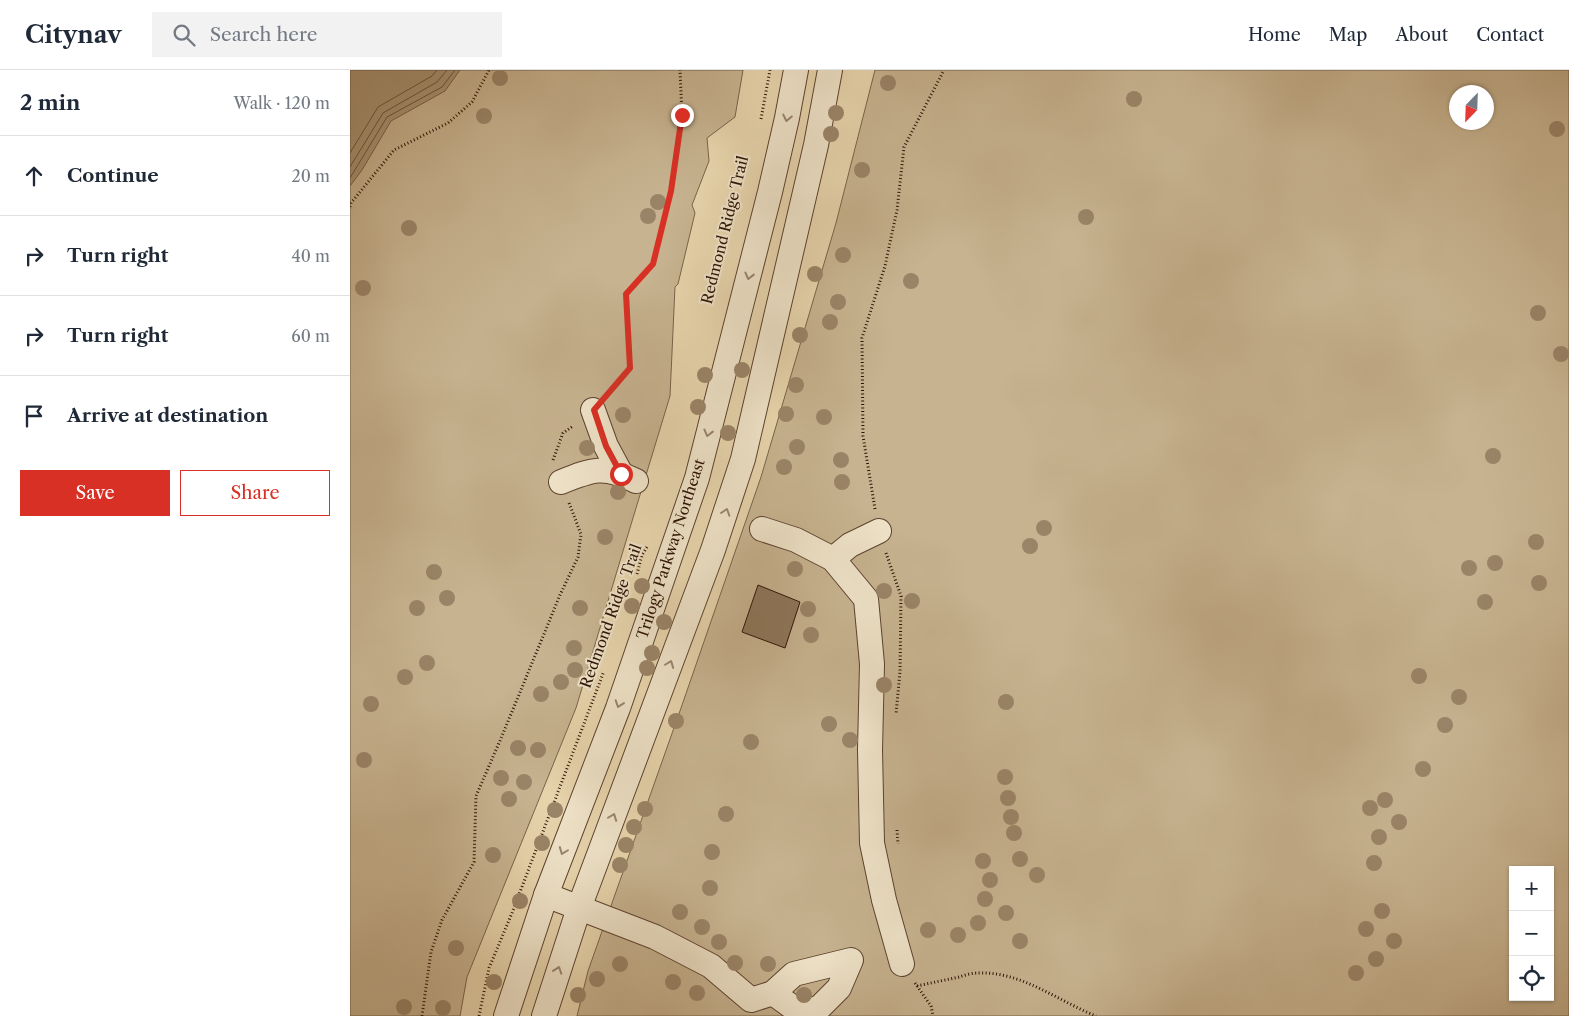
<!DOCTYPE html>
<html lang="en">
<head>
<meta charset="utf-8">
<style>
  :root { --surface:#fff; --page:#f2f2f3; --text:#1f2937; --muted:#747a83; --line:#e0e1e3; --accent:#d93025 }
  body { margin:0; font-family:"Libre Caslon Text",serif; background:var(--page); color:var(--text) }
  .controls { position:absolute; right:15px; bottom:15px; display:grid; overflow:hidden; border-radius:0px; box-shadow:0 1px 4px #0004 }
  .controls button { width:45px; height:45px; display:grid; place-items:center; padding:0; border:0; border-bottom:1px solid var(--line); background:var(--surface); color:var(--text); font:25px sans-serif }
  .compass { position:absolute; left:1099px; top:15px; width:45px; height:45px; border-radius:50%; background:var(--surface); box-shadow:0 1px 4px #0004; rotate:203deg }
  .stop { position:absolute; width:15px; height:15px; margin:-11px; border:4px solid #d93025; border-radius:50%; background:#fff }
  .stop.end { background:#d93025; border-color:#fff; box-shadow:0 1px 5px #0008 }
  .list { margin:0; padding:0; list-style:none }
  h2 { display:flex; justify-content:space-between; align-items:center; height:65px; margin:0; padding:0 20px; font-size:21px }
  h2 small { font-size:16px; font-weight:400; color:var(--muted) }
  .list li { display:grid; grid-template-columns:32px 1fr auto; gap:15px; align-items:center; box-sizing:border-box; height:80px; padding:0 20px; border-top:1px solid var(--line) }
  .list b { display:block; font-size:19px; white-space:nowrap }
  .list em { font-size:16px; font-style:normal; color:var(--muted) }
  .actions { display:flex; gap:10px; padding:15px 20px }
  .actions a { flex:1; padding:11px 0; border:1px solid var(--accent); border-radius:0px; text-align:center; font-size:18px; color:var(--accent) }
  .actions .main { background:var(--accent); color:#fff }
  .icon { flex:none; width:28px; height:28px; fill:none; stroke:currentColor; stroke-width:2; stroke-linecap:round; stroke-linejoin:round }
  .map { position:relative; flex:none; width:1219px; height:946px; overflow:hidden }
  header { display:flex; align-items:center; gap:30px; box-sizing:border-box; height:70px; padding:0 25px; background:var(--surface); border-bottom:1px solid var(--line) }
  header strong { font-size:24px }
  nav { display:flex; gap:28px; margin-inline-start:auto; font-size:18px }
  .search { width:350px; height:45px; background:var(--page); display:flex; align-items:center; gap:12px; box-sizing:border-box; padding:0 18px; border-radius:0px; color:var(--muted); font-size:19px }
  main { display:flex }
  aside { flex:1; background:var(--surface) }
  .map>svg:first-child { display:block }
  .green { fill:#c7b390; stroke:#7a624a; fill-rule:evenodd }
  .water { fill:#a89273; stroke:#775f47 }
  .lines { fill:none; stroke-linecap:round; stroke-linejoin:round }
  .shore { stroke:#6a523c; stroke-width:1 }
  .building { fill:#8e775c; stroke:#2d1205 }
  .minor-casing { stroke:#5c422f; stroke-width:26 }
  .path { stroke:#2d1205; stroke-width:3; stroke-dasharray:1 2.5; stroke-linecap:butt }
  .minor { stroke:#efe3c9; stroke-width:24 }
  .tree { fill:#9a8467 }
  .oneway { stroke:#988571 }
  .route { stroke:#d93025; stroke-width:6 }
  .labels { text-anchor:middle; stroke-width:4; stroke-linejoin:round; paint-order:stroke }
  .street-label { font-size:15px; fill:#2d1205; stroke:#efe3c9 }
</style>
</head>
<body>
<header>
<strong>Citynav</strong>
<div class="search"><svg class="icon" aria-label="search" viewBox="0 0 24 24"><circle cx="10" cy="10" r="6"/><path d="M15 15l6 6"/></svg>Search here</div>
<nav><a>Home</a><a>Map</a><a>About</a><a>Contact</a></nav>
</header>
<main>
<aside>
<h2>2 min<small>Walk · 120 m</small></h2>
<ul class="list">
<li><svg class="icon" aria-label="ahead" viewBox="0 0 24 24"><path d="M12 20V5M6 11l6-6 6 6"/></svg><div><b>Continue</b></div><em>20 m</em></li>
<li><svg class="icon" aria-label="right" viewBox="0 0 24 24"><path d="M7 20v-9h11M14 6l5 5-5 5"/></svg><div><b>Turn right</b></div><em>40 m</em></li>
<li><svg class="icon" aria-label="right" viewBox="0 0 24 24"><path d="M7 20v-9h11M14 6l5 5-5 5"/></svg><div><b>Turn right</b></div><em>60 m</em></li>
<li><svg class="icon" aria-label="arrive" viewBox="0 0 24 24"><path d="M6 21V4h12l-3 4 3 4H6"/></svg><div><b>Arrive at destination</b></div></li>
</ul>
<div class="actions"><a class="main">Save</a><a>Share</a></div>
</aside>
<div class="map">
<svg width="1219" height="946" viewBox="0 0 1219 946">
  <rect width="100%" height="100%" fill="#e7d4ac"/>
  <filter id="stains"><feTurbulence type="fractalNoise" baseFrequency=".004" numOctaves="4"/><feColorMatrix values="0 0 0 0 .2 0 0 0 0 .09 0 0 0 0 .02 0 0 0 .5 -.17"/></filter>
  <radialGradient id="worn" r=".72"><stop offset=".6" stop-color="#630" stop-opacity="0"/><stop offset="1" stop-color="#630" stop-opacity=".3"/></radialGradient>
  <g class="green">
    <polygon points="0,0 393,0 385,47 357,68 359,91 342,135 345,143 328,214 325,217 320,326 273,481 226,638 117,907 110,946 0,946"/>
    <path d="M525 0H1219V946H227L238 901 331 638 411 407 486 153ZM1106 22H1136V52H1106ZM1163 800H1200V927H1163Z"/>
  </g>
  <polygon class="water" points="0,0 110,0 95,21 41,51 12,100 0,116"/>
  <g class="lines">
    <g class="shore">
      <polyline points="0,83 28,37 82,6 87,0"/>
      <polyline points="0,97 33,43 87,12 97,0"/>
      <polyline points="0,108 37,47 92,17 105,0"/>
    </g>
  </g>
  <polygon class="building" points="408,515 450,532 435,578 392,562"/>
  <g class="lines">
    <defs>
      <g id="minor">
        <polyline points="243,340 256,376 271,404"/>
        <path d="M211 412C243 399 254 395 286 411"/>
        <polyline points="412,459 446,470 483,489 516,529 522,594 520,680 522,773 534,830 552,894"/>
        <polyline points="483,489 500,475 529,461"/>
        <polyline points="196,825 305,867 361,896 401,930 423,923 444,904 501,890 489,918 469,938 449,942 423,923"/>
        <polyline points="156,946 196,825 268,638 347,408 420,122 437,48 446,0"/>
        <polyline points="194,946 229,838 363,480 393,389 466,75 480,0"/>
      </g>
    </defs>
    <use href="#minor" class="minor-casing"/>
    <g class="path">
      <polyline points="411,49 420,0"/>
      <polyline points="0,137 1,133 44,80 98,53 122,32 139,0"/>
      <polyline points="257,324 281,298 276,224 303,194 321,121 332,45 330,0"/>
      <polyline points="203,390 213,363 223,356"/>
      <polyline points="525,439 513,366 512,268 535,196 547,140 554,77 594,0"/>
      <polyline points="536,483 551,526 550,602 546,644"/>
      <polyline points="287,504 292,485 297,477"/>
      <polyline points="547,760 548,774"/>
      <polyline points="565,913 581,936 583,946"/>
      <path d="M567 916C581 913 595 910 609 907 615 905 622 903 628 903 671 901 708 931 746 946"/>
      <polyline points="72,946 81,882 92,850 124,792 126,726 152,666 210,525 228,487 231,464 219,433"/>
      <polyline points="129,946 139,898 162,843 254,601"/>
    </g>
    <use href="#minor" class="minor"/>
  </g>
  <g class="tree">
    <circle cx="150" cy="8" r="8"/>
    <circle cx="538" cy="13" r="8"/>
    <circle cx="784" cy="29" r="8"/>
    <circle cx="486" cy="43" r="8"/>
    <circle cx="134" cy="46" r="8"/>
    <circle cx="1207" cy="59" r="8"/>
    <circle cx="481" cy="64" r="8"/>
    <circle cx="512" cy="100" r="8"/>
    <circle cx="308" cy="132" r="8"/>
    <circle cx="298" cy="146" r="8"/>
    <circle cx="736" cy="147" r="8"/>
    <circle cx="59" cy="158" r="8"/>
    <circle cx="493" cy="185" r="8"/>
    <circle cx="465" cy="204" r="8"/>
    <circle cx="561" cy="211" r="8"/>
    <circle cx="13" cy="218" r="8"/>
    <circle cx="488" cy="232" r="8"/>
    <circle cx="1188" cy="243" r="8"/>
    <circle cx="480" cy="252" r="8"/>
    <circle cx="450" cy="265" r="8"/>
    <circle cx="1211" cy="284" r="8"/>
    <circle cx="392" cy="300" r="8"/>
    <circle cx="355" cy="305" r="8"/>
    <circle cx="446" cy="315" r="8"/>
    <circle cx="348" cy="337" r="8"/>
    <circle cx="436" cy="344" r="8"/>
    <circle cx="273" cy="345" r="8"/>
    <circle cx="474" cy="347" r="8"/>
    <circle cx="378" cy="363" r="8"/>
    <circle cx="447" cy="377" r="8"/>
    <circle cx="237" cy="378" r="8"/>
    <circle cx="1143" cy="386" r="8"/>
    <circle cx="491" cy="390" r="8"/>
    <circle cx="434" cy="397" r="8"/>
    <circle cx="492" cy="412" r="8"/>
    <circle cx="268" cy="422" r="8"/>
    <circle cx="694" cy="458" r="8"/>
    <circle cx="255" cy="467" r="8"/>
    <circle cx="1186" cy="472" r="8"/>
    <circle cx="680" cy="476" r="8"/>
    <circle cx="1145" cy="493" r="8"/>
    <circle cx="1119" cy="498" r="8"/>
    <circle cx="445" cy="499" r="8"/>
    <circle cx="84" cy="502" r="8"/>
    <circle cx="1189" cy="513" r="8"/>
    <circle cx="292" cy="516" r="8"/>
    <circle cx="534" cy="521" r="8"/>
    <circle cx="97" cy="528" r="8"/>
    <circle cx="562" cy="531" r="8"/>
    <circle cx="1135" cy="532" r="8"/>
    <circle cx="282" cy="536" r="8"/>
    <circle cx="67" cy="538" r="8"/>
    <circle cx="230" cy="538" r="8"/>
    <circle cx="458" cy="539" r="8"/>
    <circle cx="314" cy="552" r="8"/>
    <circle cx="461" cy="565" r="8"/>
    <circle cx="224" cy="578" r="8"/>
    <circle cx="302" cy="583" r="8"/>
    <circle cx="77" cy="593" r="8"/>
    <circle cx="297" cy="598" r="8"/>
    <circle cx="225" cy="600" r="8"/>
    <circle cx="1069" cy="606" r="8"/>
    <circle cx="55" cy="607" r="8"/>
    <circle cx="211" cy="612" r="8"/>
    <circle cx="534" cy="615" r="8"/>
    <circle cx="191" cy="624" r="8"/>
    <circle cx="1109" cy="627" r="8"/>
    <circle cx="656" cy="632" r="8"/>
    <circle cx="21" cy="634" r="8"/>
    <circle cx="326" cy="651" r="8"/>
    <circle cx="479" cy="654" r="8"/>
    <circle cx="1095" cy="655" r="8"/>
    <circle cx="500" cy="670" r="8"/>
    <circle cx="401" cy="672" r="8"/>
    <circle cx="168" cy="678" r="8"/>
    <circle cx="188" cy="680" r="8"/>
    <circle cx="14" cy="690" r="8"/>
    <circle cx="1073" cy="699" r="8"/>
    <circle cx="655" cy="707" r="8"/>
    <circle cx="151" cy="708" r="8"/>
    <circle cx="174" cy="712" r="8"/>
    <circle cx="658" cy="728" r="8"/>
    <circle cx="159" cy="729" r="8"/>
    <circle cx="1035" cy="730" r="8"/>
    <circle cx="1020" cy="738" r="8"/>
    <circle cx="295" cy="739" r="8"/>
    <circle cx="205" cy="740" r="8"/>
    <circle cx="376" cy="744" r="8"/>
    <circle cx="661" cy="747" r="8"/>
    <circle cx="1049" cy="752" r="8"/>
    <circle cx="284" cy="757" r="8"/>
    <circle cx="664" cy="763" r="8"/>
    <circle cx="1029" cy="767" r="8"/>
    <circle cx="192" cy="773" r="8"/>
    <circle cx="276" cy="775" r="8"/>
    <circle cx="362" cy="782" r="8"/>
    <circle cx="143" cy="785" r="8"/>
    <circle cx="670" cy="789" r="8"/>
    <circle cx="633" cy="791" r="8"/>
    <circle cx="1024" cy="793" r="8"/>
    <circle cx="270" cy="795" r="8"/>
    <circle cx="687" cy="805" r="8"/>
    <circle cx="640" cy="810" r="8"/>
    <circle cx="360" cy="818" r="8"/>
    <circle cx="635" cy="829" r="8"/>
    <circle cx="170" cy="831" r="8"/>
    <circle cx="1032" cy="841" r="8"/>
    <circle cx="330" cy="842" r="8"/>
    <circle cx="656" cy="843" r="8"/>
    <circle cx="628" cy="853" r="8"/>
    <circle cx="352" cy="857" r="8"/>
    <circle cx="1016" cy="859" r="8"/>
    <circle cx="578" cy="860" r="8"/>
    <circle cx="608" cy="865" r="8"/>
    <circle cx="670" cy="871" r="8"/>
    <circle cx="1044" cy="871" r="8"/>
    <circle cx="369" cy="872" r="8"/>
    <circle cx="106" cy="878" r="8"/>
    <circle cx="1026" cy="889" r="8"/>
    <circle cx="385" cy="893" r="8"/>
    <circle cx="270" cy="894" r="8"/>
    <circle cx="418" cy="894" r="8"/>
    <circle cx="1006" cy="903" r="8"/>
    <circle cx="247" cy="909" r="8"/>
    <circle cx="144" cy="912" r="8"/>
    <circle cx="323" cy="912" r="8"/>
    <circle cx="347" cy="923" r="8"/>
    <circle cx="228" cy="925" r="8"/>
    <circle cx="454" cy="925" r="8"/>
    <circle cx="54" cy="937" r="8"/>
    <circle cx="93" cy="938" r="8"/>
  </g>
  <defs><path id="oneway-chevron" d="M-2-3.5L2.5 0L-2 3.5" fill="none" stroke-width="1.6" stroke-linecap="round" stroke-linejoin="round" transform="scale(1.25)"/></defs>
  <g class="oneway">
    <use href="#oneway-chevron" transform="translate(437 48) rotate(102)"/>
    <use href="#oneway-chevron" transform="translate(399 206) rotate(104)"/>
    <use href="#oneway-chevron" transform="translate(358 363) rotate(104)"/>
    <use href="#oneway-chevron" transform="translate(376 442) rotate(-72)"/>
    <use href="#oneway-chevron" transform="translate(320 594) rotate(-69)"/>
    <use href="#oneway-chevron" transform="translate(269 634) rotate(109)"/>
    <use href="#oneway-chevron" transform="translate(263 747) rotate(-69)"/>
    <use href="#oneway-chevron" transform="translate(213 781) rotate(111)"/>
    <use href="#oneway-chevron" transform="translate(208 900) rotate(-71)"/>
  </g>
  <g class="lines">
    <polyline class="route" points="271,404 256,376 244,340 280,298 276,224 303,194 321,121 332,45"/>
  </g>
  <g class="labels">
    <g class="street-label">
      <text transform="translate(375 160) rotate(-76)" y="5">Redmond Ridge Trail</text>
      <text transform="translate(321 479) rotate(-72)" y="5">Trilogy Parkway Northeast</text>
      <text transform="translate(261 546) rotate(-70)" y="5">Redmond Ridge Trail</text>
    </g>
  </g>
  <rect width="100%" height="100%" filter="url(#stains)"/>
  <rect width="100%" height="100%" fill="url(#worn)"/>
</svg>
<div class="controls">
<button>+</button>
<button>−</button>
<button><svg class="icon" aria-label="locate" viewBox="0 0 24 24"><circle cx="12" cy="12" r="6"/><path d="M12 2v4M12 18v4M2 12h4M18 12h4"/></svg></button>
</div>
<svg class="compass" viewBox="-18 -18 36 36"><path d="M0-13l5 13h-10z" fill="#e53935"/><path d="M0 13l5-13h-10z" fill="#747a83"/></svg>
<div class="stop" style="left:271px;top:404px"></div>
<div class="stop end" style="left:332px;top:45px"></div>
</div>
</main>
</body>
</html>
